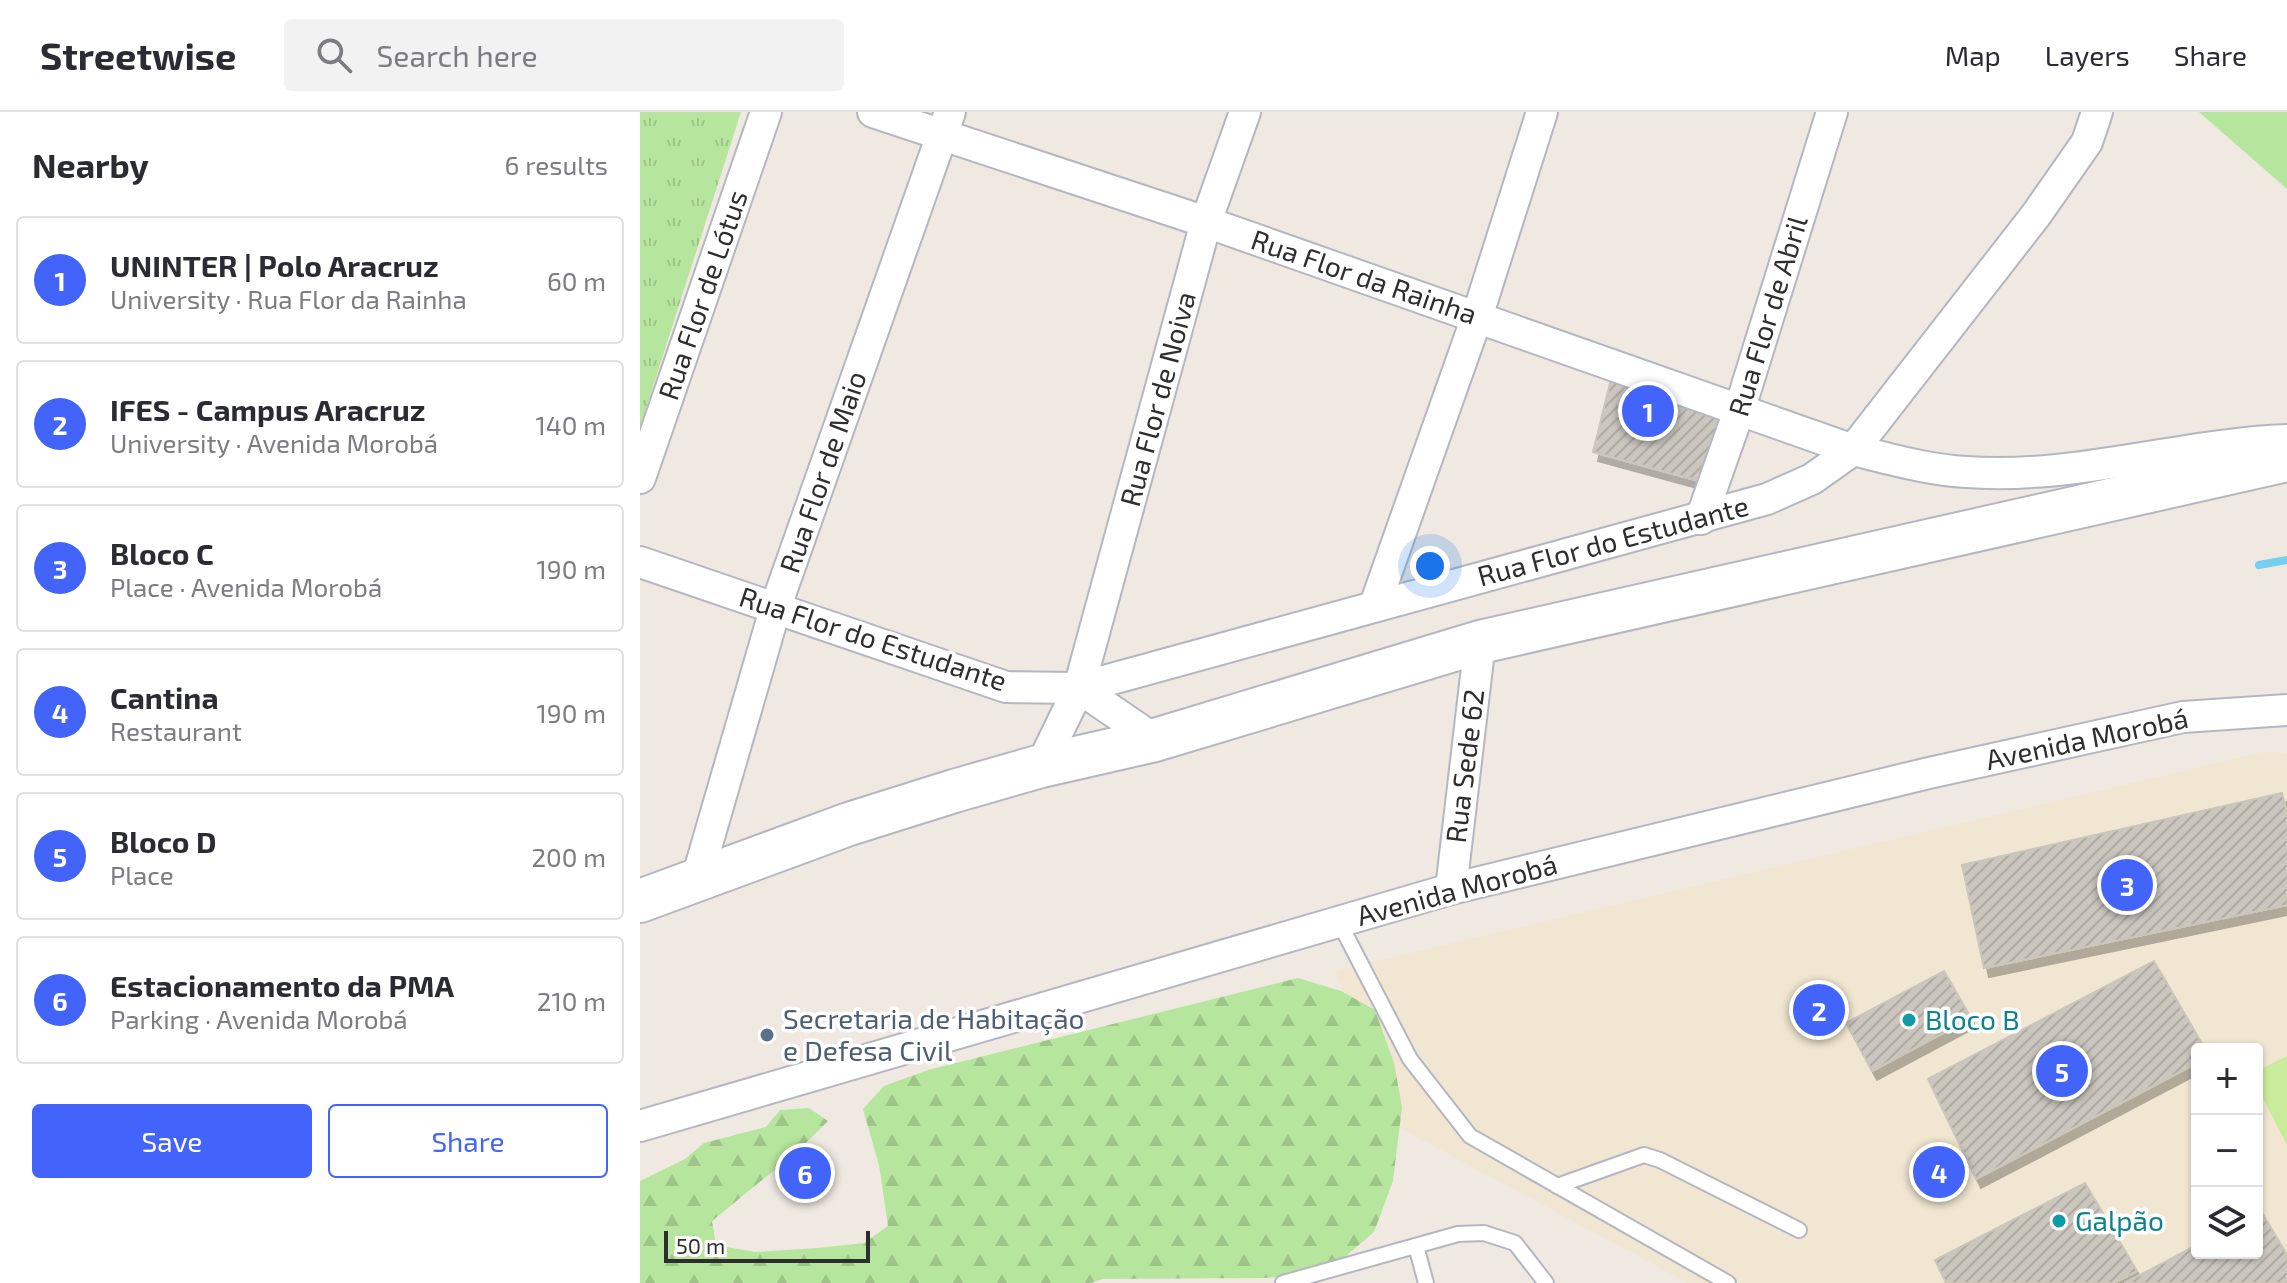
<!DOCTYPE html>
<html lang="en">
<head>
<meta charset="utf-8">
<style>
  :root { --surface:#fff; --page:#f2f2f3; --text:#2b2b33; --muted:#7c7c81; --line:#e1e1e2; --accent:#4264fb }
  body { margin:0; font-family:"Exo 2",sans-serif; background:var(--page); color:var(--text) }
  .controls { position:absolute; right:24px; bottom:24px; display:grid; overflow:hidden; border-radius:8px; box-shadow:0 2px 6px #0004 }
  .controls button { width:72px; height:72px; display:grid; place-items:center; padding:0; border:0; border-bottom:2px solid var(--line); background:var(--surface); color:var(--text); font:40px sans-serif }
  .scale { position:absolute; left:24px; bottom:20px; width:206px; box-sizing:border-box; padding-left:8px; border:4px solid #2e2e2e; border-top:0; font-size:22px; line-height:28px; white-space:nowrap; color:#2e2e2e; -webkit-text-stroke:6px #fff; paint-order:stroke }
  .you { position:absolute; left:790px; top:454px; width:28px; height:28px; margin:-20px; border:6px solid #fff; border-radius:50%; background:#1a73e8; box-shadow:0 0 0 12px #1a73e833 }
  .badge { display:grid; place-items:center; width:52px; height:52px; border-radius:50%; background:var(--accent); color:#fff; font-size:26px; font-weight:700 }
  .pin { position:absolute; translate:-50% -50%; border:4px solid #fff; box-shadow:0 2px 8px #0006 }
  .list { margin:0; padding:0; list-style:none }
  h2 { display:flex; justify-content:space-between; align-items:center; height:104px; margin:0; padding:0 32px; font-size:34px }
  h2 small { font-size:26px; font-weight:400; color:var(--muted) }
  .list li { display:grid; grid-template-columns:52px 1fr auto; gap:24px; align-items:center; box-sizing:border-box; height:128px; margin:0 16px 16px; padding:0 16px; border:2px solid var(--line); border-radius:8px }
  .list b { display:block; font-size:30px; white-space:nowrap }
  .list p { margin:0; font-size:26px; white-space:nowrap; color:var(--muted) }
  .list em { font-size:26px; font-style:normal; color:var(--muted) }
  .actions { display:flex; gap:16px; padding:24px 32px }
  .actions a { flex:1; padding:18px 0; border:2px solid var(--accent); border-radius:8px; text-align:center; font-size:28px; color:var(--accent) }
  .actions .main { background:var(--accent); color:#fff }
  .icon { flex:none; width:44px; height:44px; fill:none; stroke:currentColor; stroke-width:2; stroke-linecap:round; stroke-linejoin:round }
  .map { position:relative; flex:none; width:1647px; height:1171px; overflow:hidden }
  header { display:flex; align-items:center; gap:48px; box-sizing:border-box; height:112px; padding:0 40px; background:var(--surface); border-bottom:2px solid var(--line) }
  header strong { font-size:38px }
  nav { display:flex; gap:44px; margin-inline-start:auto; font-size:28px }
  .search { width:560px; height:72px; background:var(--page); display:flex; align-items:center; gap:20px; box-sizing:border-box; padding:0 28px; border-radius:8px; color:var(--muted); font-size:30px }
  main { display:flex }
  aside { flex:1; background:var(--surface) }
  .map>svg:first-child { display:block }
  .education { fill:#f0e6d1; fill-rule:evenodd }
  .grass { fill:#b6e59e }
  .forest { fill:url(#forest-firs) }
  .park { fill:url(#park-tufts) }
  .pitch { fill:#c9ec9a }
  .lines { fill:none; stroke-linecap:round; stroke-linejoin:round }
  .stream { stroke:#75cff0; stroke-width:8 }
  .building { fill:url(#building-hatch); stroke:#cbc5ba; stroke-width:2; filter:url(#shadow) }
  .lane-casing { stroke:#b4b7c1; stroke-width:18 }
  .street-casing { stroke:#b4b7c1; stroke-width:34 }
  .secondary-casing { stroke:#b4b7c1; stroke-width:46 }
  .lane { stroke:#fff; stroke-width:14 }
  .street { stroke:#fff; stroke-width:30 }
  .secondary { stroke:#fff; stroke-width:42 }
  .culture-dot { fill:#0f9aa8; stroke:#fff; stroke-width:3 }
  .service-dot { fill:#5c6f8a; stroke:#fff; stroke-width:3 }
  .labels { text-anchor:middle; stroke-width:7; stroke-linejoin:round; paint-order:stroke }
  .street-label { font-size:28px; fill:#2e2e2e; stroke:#fff }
  .service-label { font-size:28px; fill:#4e5e75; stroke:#fff; text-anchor:start }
  .culture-label { font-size:28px; fill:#0d838f; stroke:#fff; text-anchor:start }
</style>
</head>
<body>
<header>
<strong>Streetwise</strong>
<div class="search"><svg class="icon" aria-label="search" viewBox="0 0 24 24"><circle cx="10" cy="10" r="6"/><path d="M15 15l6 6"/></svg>Search here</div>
<nav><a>Map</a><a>Layers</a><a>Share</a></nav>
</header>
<main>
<aside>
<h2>Nearby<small>6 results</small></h2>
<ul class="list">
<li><span class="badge">1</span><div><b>UNINTER | Polo Aracruz</b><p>University · Rua Flor da Rainha</p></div><em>60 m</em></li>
<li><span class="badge">2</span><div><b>IFES - Campus Aracruz</b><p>University · Avenida Morobá</p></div><em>140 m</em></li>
<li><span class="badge">3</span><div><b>Bloco C</b><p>Place · Avenida Morobá</p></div><em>190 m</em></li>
<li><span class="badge">4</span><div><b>Cantina</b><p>Restaurant</p></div><em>190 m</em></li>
<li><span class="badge">5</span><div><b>Bloco D</b><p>Place</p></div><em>200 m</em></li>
<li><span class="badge">6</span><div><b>Estacionamento da PMA</b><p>Parking · Avenida Morobá</p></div><em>210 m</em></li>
</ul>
<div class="actions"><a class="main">Save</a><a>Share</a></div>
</aside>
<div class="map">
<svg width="1647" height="1171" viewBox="0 0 1647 1171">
  <defs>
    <pattern id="forest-firs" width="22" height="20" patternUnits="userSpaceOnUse" patternTransform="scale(2)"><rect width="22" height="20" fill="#b6e59e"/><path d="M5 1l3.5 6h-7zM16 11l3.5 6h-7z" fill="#9dc588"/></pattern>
    <pattern id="park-tufts" width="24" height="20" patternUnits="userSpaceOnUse" patternTransform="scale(2)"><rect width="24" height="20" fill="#b6e59e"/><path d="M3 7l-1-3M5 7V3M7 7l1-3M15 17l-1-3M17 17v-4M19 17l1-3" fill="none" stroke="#9dc588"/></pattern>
    <pattern id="building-hatch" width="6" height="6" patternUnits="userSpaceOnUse" patternTransform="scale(2)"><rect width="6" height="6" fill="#cbc7bf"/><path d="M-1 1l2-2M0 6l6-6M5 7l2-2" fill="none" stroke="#afaba4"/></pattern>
    <filter id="shadow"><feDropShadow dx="5" dy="9" stdDeviation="0" flood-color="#0004"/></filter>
  </defs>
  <rect width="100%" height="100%" fill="#efe9e1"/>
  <path class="education" d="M1624 640 1647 641V1171H1048L758 1015 695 859ZM1557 937H1617V1141H1557Z"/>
  <polygon class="grass" points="1559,0 1647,0 1647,77"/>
  <polygon class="forest" points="658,866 701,879 735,898 754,951 762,995 753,1069 734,1120 686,1161 623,1166 462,1167 451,1171 0,1171 0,1069 45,1047 64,1031 126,1015 140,998 169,996 188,1009 159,1038 72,1109 76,1133 115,1140 178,1136 224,1131 248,1114 239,1053 223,997 244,974 288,958"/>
  <polygon class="park" points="0,0 101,0 0,315"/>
  <polygon class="pitch" points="1647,944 1647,1033 1617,975 1617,959"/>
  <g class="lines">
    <polyline class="stream" points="1619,453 1647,448"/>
  </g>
  <g class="building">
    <polygon points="971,267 1086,304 1063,370 953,340"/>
    <polygon points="1642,681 1647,703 1647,793 1344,856 1322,753"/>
    <polygon points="1514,849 1565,937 1557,937 1557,951 1336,1067 1288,967"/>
    <polygon points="1304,859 1331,906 1232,959 1206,911"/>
    <polygon points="1445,1071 1497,1159 1474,1171 1306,1171 1295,1148"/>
    <polygon points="1621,1099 1647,1143 1647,1171 1485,1171 1557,1133 1557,1141 1617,1141 1617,1101"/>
  </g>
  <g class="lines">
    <defs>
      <g id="lane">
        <polyline points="699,810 770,947 830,1024 1088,1171"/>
        <polyline points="917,1074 1004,1043 1020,1048 1159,1118"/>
        <polyline points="776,1134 786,1171"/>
        <polyline points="643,1171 818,1122 844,1121 875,1131 906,1171"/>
      </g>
      <g id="street">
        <path d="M233 0 566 110 1213 338C1250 347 1288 358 1326 360 1434 368 1540 332 1647 328"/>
        <polyline points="0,366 126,0"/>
        <polyline points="1061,407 1100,296 1192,0"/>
        <polyline points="0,450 366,575 439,576 1127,387 1172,367 1213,338 1396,103 1447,30 1457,0"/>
        <polyline points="735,493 837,205 902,0"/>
        <polyline points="439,576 515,628"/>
        <polyline points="401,654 439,576 566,110 605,0"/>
        <polyline points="56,770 136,494 310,0"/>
        <polyline points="811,777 840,530"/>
        <polyline points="0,1014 811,777 1289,661 1543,605 1647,598"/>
      </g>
      <polyline id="secondary" points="0,789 209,712 314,679 401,654 515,628 840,530 1647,348"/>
    </defs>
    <use href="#lane" class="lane-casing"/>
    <use href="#street" class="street-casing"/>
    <use href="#secondary" class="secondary-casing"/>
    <use href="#lane" class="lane"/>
    <use href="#street" class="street"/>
    <use href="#secondary" class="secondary"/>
  </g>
  <g class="culture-dot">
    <circle cx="1269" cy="908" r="8"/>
    <circle cx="1419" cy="1109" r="8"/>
  </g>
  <circle class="service-dot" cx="127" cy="923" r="8"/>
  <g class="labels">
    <g class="street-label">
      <text transform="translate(724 165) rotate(19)" y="10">Rua Flor da Rainha</text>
      <text transform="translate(63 183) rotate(-71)" y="10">Rua Flor de Lótus</text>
      <text transform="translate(1128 204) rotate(-73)" y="10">Rua Flor de Abril</text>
      <text transform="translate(518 287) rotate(-75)" y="10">Rua Flor de Noiva</text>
      <text transform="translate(183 360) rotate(-71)" y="10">Rua Flor de Maio</text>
      <text transform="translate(973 429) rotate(-15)" y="10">Rua Flor do Estudante</text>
      <text transform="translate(233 527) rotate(18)" y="10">Rua Flor do Estudante</text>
      <text transform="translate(1447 627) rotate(-12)" y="10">Avenida Morobá</text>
      <text transform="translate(825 654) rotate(-83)" y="10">Rua Sede 62</text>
      <text transform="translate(817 778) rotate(-15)" y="10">Avenida Morobá</text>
    </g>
    <g class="service-label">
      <text x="143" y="917">Secretaria de Habitação<tspan x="143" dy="32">e Defesa Civil</tspan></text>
    </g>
    <g class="culture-label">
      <text x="1285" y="918">Bloco B</text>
      <text x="1435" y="1119">Galpão</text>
    </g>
  </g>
</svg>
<div class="controls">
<button>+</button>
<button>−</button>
<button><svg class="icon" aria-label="layers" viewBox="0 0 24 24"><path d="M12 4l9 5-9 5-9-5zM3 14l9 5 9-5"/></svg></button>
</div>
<div class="scale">50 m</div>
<div class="you"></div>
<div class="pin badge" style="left:1008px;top:299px">1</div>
<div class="pin badge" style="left:1179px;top:898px">2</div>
<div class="pin badge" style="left:1487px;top:773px">3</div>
<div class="pin badge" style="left:1299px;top:1060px">4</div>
<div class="pin badge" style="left:1422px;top:959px">5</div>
<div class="pin badge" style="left:165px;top:1061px">6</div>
</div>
</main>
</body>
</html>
